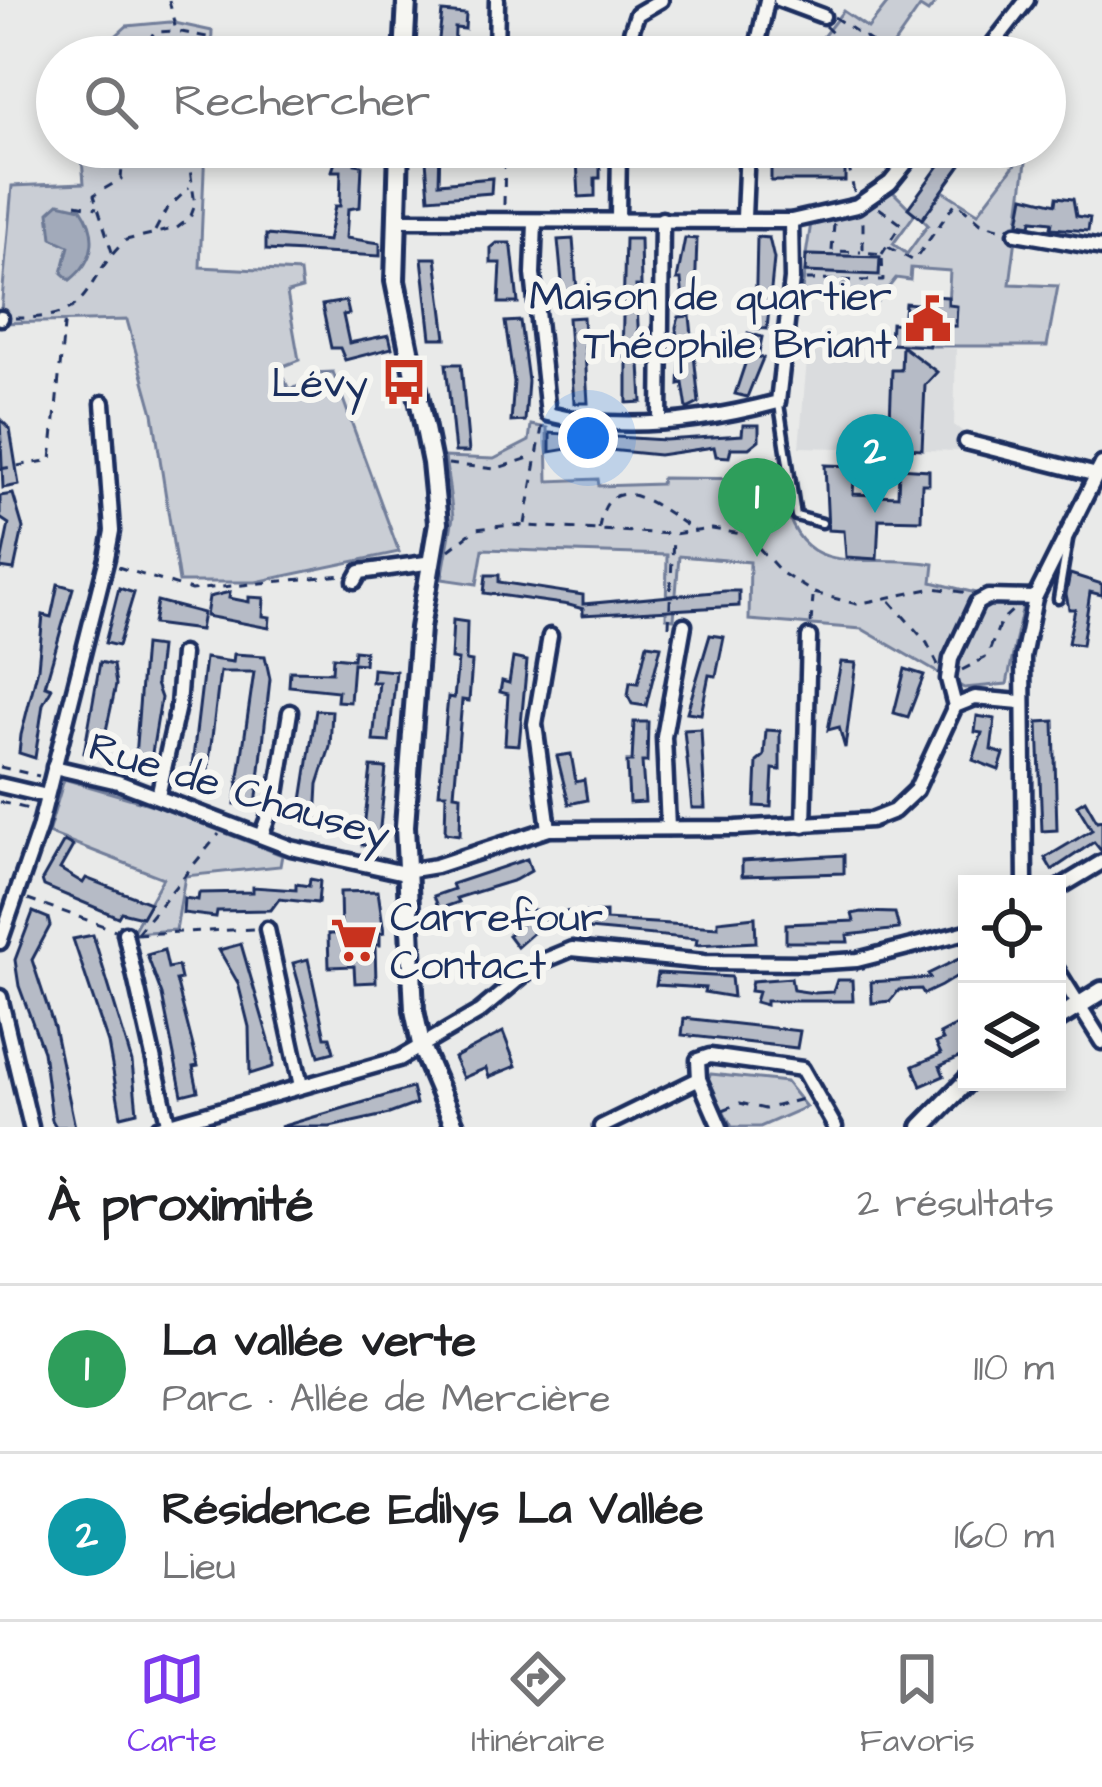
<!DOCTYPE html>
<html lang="fr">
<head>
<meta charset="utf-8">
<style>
  :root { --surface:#fff; --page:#f6f6f6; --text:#202124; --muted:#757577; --line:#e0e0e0; --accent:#7c3aed }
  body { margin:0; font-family:"Architects Daughter",sans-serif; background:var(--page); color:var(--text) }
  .controls { position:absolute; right:36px; bottom:36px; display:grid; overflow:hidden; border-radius:0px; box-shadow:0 6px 18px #0003 }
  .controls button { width:108px; height:108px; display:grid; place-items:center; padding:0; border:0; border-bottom:3px solid var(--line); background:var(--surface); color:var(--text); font:60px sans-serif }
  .you { position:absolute; left:588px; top:438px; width:42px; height:42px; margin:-30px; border:9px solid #fff; border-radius:50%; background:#1a73e8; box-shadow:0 0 0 18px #1a73e833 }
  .badge { display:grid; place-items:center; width:78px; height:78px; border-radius:50%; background:var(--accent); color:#fff; font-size:39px; font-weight:700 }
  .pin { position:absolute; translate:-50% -99px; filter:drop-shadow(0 3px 6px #0008) }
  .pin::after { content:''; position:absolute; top:63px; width:42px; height:36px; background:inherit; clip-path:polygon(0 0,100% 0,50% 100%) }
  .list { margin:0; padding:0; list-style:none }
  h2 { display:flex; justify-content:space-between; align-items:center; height:156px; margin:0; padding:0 48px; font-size:51px }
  h2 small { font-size:39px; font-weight:400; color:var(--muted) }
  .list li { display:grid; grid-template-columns:78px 1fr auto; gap:36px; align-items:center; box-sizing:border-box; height:168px; padding:0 48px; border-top:3px solid var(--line) }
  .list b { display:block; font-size:45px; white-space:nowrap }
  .list p { margin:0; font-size:39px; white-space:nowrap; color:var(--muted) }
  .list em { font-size:39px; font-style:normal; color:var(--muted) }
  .icon { flex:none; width:66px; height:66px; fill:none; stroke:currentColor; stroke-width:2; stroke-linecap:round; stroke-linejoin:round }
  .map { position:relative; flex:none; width:1102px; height:1127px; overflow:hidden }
  .search { position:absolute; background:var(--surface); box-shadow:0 6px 18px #0003; left:36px; right:36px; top:36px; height:132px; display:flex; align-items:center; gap:30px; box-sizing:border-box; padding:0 42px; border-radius:66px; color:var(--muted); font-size:45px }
  .sheet { height:492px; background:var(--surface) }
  nav { display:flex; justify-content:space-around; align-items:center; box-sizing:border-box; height:168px; border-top:3px solid var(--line); background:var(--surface); font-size:33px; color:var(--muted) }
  nav a { display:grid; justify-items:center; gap:6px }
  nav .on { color:var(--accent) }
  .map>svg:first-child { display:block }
  .built { fill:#dadcde }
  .green { fill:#caced5; stroke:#727e9a; stroke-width:3 }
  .water { fill:#a2aaba; stroke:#6c7995; stroke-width:3 }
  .building { fill:#b6bbc6; stroke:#1b2f5e; stroke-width:3 }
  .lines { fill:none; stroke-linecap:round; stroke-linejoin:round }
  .lane-casing { stroke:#1b2f5e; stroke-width:15 }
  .street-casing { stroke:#1b2f5e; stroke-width:21 }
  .secondary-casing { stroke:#1b2f5e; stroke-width:26 }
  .path { stroke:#1b2f5e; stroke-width:3; stroke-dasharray:9 9; stroke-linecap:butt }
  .lane { stroke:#f6f6f2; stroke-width:6 }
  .street { stroke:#f6f6f2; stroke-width:12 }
  .secondary { stroke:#f6f6f2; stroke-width:16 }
  .labels { text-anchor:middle; stroke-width:12; stroke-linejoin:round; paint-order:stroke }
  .poi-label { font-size:42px; fill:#1b2f5e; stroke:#f6f6f2; text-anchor:end }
  .street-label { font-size:42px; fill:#1b2f5e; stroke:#f6f6f2 }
</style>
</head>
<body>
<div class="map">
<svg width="1102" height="1127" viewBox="0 0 1102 1127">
  <rect width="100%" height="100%" fill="#e9eae9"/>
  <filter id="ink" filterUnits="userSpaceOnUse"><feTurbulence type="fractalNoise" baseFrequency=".00833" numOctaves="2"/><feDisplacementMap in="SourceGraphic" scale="24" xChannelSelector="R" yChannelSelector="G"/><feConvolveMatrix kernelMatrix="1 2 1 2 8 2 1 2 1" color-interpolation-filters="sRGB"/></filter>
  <g filter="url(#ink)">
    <polygon class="built" points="809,339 956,349 954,425 966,434 962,451 799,447"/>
    <g class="green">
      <polygon points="890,0 938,0 928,12 920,7 885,57 835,57 840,50 822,38 843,11 868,28"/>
      <polygon points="170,22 212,31 211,57 92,57 127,26"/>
      <polygon points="81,147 205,147 200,267 300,272 302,289 287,293 299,360 278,368 289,389 315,382 313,373 333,372 399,552 256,582 179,582 153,413 127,320 0,323 12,186 84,183"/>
      <polygon points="1028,147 1010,284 1058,286 1047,346 929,346 929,334 946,335 947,326 956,326 948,305 950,271 911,268 910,280 896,278 878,301 801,296 805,272 879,274 879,257 806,255 811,223 858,213 891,190 915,214 893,244 907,254 928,225 922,219 943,191 978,213"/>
      <path d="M531 425 547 428 548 481 598 479 599 486 661 484 662 478 780 479C795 588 854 551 934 564L932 582 1023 605 1007 684 964 688 862 629 749 620 750 562 679 556 674 619 666 618 667 555 483 549 477 584 442 579 453 517 445 457 494 459 529 441Z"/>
      <polygon points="64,779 156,806 282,855 280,866 185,876 176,930 132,933 163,878 48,833"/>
      <polygon points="711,1074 786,1082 806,1107 760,1127 732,1127 707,1080"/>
    </g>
    <path class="water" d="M59 203 81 208C98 233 96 260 70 280L62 273 69 246 52 238 49 212Z"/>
    <g class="building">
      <polygon points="442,12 466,14 465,29 455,28 454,57 437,57"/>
      <polygon points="340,147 356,147 355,164 362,165 360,207 348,209 346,238 380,243 380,256 266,250 266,235 328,241 335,206 340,206 341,171 332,171"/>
      <polygon points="425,147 440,147 439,183 492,178 491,193 429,198"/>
      <polygon points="951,149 965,159 922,219 908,208"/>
      <polygon points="591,152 591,160 600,160 600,178 595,178 595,196 579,197 577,160 581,153"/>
      <rect x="771" y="164" width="74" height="17"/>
      <polygon points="1024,196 1056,204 1057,197 1073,199 1076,216 1090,218 1088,231 1051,228 1052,222 1032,220 1031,225 1019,223"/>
      <polygon points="757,237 769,238 774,259 767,329 755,328"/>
      <polygon points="685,238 697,239 695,300 683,300 681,280 677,280"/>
      <polygon points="573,239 578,303 564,303 558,240"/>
      <polygon points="625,239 640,239 641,286 636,286 642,402 627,403 627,356 622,356"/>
      <polygon points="497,243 510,243 512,248 518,303 499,303 501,263 491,263 491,248"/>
      <polygon points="806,255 880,257 879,275 805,272"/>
      <polygon points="422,258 436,258 446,338 431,338"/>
      <polygon points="931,296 948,297 948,305 957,306 956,326 947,326 947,335 929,334 929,346 890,344 891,323 903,324 905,303 930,305"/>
      <polygon points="346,301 349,314 343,315 349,343 389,335 392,348 345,360 340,348 331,348 322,305"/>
      <polygon points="690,316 699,403 687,409 683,383 679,384 681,341 677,342 676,327 679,317"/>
      <polygon points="583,317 588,403 574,403 568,318"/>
      <polygon points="520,321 528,381 525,421 511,422 514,382 505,322"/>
      <polygon points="748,333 762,337 758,357 763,358 747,397 735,394 748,355 744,354"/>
      <polygon points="902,346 937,372 925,385 922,449 889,447 892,370 901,370"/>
      <polygon points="446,364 461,364 469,452 455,452"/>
      <polygon points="0,419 10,429 19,485 3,488"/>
      <polygon points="743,425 759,425 759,440 749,448 731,448 729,457 716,456 714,447 659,455 579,447 550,452 550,433 665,440 742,435"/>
      <polygon points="825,465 855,466 853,494 898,496 899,468 929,470 929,484 922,484 921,520 879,519 877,559 846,557 844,531 828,530"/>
      <polygon points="13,494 23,528 14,570 0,568 9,524 0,518 0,496"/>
      <polygon points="1070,574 1102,584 1102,595 1090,592 1082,645 1068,643 1075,609 1069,609 1066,594"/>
      <polygon points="486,575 499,575 499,582 583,595 583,604 725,591 739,591 739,606 583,615 583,609 569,605 484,593"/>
      <polygon points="58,584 73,588 45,686 52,688 43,704 35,758 19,753 21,735 38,668 43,615 51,617"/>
      <polygon points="119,588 134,593 118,646 105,643"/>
      <polygon points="230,592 229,598 249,602 249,597 264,598 263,616 270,617 269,628 206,616 209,597"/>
      <polygon points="157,601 203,613 200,630 153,624"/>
      <polygon points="453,620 467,622 466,661 472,662 469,701 462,700 454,794 461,795 460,835 445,833 446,793 439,793 448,697 454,698 458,660 451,659"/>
      <polygon points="710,635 724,637 716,676 709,675 701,714 687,712"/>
      <polygon points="647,644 661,646 646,706 632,704 628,696 630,682 638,683"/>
      <polygon points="144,645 160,647 156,684 161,698 151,759 135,757"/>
      <polygon points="354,650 365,651 364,664 353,663 350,702 337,701 338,691 289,686 290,671 332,672 333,657 353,659"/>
      <polygon points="234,654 265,656 270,679 256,806 235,804 254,672 220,672 206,786 190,783 205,658 233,662"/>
      <polygon points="513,658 527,661 519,745 505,744 508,694 500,692 502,681 509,683"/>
      <polygon points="100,662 113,665 116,685 100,758 84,753"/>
      <polygon points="841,662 856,663 845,748 839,727 828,730"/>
      <polygon points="373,669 396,671 389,742 373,741 379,682 372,682"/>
      <polygon points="905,669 924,675 908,717 894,713"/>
      <polygon points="316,710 332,711 330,747 318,784 316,821 299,820"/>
      <polygon points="977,716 995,719 991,750 1004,754 999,770 973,760 982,733 975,732"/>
      <polygon points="1054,721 1057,830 1042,831 1038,722"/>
      <polygon points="634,722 648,722 647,762 642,762 645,802 629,803 627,762 632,762"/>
      <polygon points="701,729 705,808 692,808 684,730"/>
      <polygon points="766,730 780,731 780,770 773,769 771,807 755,806 757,762 764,756"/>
      <polygon points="571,754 576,782 584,780 587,800 569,804 557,756"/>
      <polygon points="371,767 386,768 378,847 362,845"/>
      <polygon points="1085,800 1097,821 1102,820 1102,852 1094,842 1052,870 1045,858 1092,830 1077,805"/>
      <polygon points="64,841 73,846 60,869 83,883 86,878 150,903 142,917 121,912 118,917 44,886 42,880"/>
      <polygon points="844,855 844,873 742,876 742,861"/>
      <polygon points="527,859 531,871 515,880 457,898 459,902 439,909 434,896 454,889 452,884"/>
      <polygon points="310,879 320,881 318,903 279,899 271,910 217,911 216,917 183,913 184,898 198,900 199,893 253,892 253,887 296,890 296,884 309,886"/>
      <polygon points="378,891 384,932 380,933 380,945 375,945 376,982 355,983 354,966 329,967 328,934 341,934 340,892"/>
      <polygon points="509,909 575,912 575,915 529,926 534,932 517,947 508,935 520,926"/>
      <polygon points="33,912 48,918 50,926 32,960 54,1027 75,1127 56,1127 52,1120 43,1051 19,986 15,960"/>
      <polygon points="606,912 606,920 718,927 718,921 755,917 756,942 696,945 697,939 577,928 578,913"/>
      <polygon points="862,912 895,913 899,929 847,935 848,942 786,942 786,924 854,921 852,914"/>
      <polygon points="93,935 132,1062 137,1112 121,1116 108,1043 73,939"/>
      <polygon points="241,944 273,1054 273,1067 250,1074 249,1027 238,983 219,950"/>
      <polygon points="164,950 168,968 178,966 181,979 176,980 198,1066 193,1067 198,1091 182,1095 162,995 147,955"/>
      <polygon points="967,955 967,970 941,986 924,994 921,989 899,990 890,1001 872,1003 871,982 930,978 928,974"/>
      <polygon points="308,959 325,1037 330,1037 334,1052 319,1056 293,963"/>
      <polygon points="658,973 731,977 733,997 704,992 705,988 656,985"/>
      <polygon points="791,978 793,990 814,993 833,992 837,980 852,980 853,1001 766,1001 766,1005 755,1002 758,992 750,991 752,981"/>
      <polygon points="684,1018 800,1031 797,1048 682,1035"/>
      <polygon points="967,1020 967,1036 959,1040 966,1054 940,1066 944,1076 921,1086 913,1066 941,1054 936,1043 943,1040 940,1034"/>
      <polygon points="503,1032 516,1066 489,1077 486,1068 463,1078 454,1058"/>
      <polygon points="412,1088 416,1104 389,1114 330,1127 280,1127"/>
    </g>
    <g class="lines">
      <defs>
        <g id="lane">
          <polyline points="779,404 796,516 822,523"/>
          <polyline points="1058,599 1068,540"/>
        </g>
        <g id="street">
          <polyline points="780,0 823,16"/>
          <polyline points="496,57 497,0"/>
          <polyline points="623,57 637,14 661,0"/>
          <polyline points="755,57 767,0"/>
          <polyline points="983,57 1027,0"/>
          <polyline points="744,217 747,147"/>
          <polyline points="618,218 619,147"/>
          <polyline points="395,220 791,221 857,206 890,183 919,147"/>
          <path d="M535 223 533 274 548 414C622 433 706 421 778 402L792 279 791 221"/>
          <polyline points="1016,233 1102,248"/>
          <polyline points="0,318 1,318"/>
          <polyline points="660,422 662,219"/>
          <polyline points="966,442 1097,475"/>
          <polyline points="355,581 360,572 433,562"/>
          <polyline points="955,706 948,679 951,659 977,603 988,597 1035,598"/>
          <polyline points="54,767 118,782 291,848 400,872 436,866 549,829 736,828 871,820 894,811 916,790 955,706 975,698 1020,702"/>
          <polyline points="0,785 47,796"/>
          <polyline points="158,796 178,706 182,654"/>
          <polyline points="804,825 809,637"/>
          <polyline points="668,828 664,737 684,625"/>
          <polyline points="549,829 535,724 550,636"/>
          <polyline points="261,836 277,794 290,712"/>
          <polyline points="1025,884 1023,657 1035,598 1102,464"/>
          <polyline points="1057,889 1102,862"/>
          <polyline points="267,929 301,1086"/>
          <polyline points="125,933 169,1127"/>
          <polyline points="0,942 39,829 107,558 112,531 103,403"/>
          <polyline points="1057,970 1102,1042"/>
          <polyline points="0,997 31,1127"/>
          <polyline points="699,1079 720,1127"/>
          <polyline points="159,1127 399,1059 479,1012 538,963 572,949 704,962 809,963 857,960 967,932"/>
          <polyline points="601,1127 699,1079 698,1060 710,1056 802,1069 835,1127"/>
        </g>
        <g id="secondary">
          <polyline points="404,57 407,0"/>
          <polyline points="399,147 395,281 432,463 438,523 420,628 405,826 414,1010 422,1049 455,1127"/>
          <polyline points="1057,1019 1102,991"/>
          <polyline points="922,1127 967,1081"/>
        </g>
      </defs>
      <use href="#lane" class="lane-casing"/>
      <use href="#street" class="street-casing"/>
      <use href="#secondary" class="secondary-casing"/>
      <g class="path">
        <polyline points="169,0 176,31 207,37 206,57"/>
        <polyline points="834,17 895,57"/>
        <polyline points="825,26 857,57"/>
        <polyline points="140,57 154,32 176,31"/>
        <polyline points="799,149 833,155 843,149"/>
        <polyline points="178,151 181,147"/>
        <polyline points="854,192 845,148 869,164 880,147"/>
        <polyline points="76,204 97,208"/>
        <polyline points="504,205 505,147"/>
        <polyline points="879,208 901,224 882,254"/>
        <polyline points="834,224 832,251 861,252"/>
        <polyline points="155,231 166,210 189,188"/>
        <polyline points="888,247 914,261 956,202 981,223 1002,229"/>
        <polyline points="112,252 94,195 121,179 124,147"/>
        <polyline points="806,280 883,281 882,254 863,252 863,216"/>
        <path d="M15 318C98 319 76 288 126 240L177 228 190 218 195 205 190 169 199 147"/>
        <polyline points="448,464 495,469 532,457"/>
        <polyline points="0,469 51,460 65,316"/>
        <polyline points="525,524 543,422"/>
        <path d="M599 529C608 460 664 512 694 530"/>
        <polyline points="749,532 770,502 779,472"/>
        <polyline points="449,550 476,529 511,525 673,534 712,529 747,535 782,573 814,593 857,604 934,588 968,593"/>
        <polyline points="118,567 191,590 343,575"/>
        <polyline points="890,601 927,643 938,665"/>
        <polyline points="811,623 813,597"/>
        <polyline points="669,626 673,537"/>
        <polyline points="962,670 987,657 1001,621 1014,609"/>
        <polyline points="0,767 39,776"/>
        <polyline points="0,802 33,810"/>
        <polyline points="28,899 115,930"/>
        <polyline points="137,933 219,834"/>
        <polyline points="136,934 253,929"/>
        <polyline points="723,1110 740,1103 765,1109 806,1098"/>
      </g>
      <use href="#lane" class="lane"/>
      <use href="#street" class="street"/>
      <use href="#secondary" class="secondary"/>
    </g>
  </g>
  <defs>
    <symbol id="civic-bare" viewBox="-9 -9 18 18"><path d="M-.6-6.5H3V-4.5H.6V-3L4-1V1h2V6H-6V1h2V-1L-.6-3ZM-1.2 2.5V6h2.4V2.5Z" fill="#c8321e" stroke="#f6f6f2" stroke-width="2.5" paint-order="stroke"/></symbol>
    <symbol id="bus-bare" viewBox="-9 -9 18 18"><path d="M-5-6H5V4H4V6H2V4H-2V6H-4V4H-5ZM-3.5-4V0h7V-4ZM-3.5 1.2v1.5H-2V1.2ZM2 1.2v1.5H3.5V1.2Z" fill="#c8321e" stroke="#f6f6f2" stroke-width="2.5" paint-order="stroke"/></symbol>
    <symbol id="supermarket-bare" viewBox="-9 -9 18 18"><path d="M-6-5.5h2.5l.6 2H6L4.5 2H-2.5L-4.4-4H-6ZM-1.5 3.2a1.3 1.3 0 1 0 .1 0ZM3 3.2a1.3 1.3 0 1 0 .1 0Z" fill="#c8321e" stroke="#f6f6f2" stroke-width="2.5" paint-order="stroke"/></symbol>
  </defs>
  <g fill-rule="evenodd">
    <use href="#civic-bare" x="895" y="286" width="66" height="66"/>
    <use href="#bus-bare" x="371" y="349" width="66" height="66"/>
    <use href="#supermarket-bare" x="321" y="907" width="66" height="66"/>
  </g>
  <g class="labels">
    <g class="poi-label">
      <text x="892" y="310">Maison de quartier<tspan x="892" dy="48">Théophile Briant</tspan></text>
      <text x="368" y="397">Lévy</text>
      <text x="390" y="931" text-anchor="start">Carrefour<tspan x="390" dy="48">Contact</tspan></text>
    </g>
    <g class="street-label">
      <text transform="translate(240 789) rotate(17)" y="15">Rue de Chausey</text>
    </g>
  </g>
</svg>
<div class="controls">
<button><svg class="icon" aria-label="locate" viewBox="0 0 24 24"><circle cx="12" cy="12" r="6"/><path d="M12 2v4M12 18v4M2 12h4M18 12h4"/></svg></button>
<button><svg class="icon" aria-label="layers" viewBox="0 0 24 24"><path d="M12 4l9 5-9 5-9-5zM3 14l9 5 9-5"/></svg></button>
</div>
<div class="you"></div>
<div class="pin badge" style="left:757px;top:557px;background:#2e9e5b">1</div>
<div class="pin badge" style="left:875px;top:513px;background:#0f9aa8">2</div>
<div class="search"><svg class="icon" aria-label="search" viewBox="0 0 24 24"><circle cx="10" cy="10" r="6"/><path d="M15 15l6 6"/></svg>Rechercher</div>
</div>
<section class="sheet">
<h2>À proximité<small>2 résultats</small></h2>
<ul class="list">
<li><span class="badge" style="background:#2e9e5b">1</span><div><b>La vallée verte</b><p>Parc · Allée de Mercière</p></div><em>110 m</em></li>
<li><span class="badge" style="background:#0f9aa8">2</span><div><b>Résidence Edilys La Vallée</b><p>Lieu</p></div><em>160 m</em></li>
</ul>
</section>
<nav>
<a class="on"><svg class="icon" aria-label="map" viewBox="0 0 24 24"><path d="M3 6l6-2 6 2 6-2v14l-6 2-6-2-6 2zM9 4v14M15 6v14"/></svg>Carte</a>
<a><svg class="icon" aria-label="directions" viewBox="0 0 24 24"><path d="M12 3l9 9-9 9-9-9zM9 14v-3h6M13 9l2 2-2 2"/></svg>Itinéraire</a>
<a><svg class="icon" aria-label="saved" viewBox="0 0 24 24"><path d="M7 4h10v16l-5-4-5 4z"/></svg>Favoris</a>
</nav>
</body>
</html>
